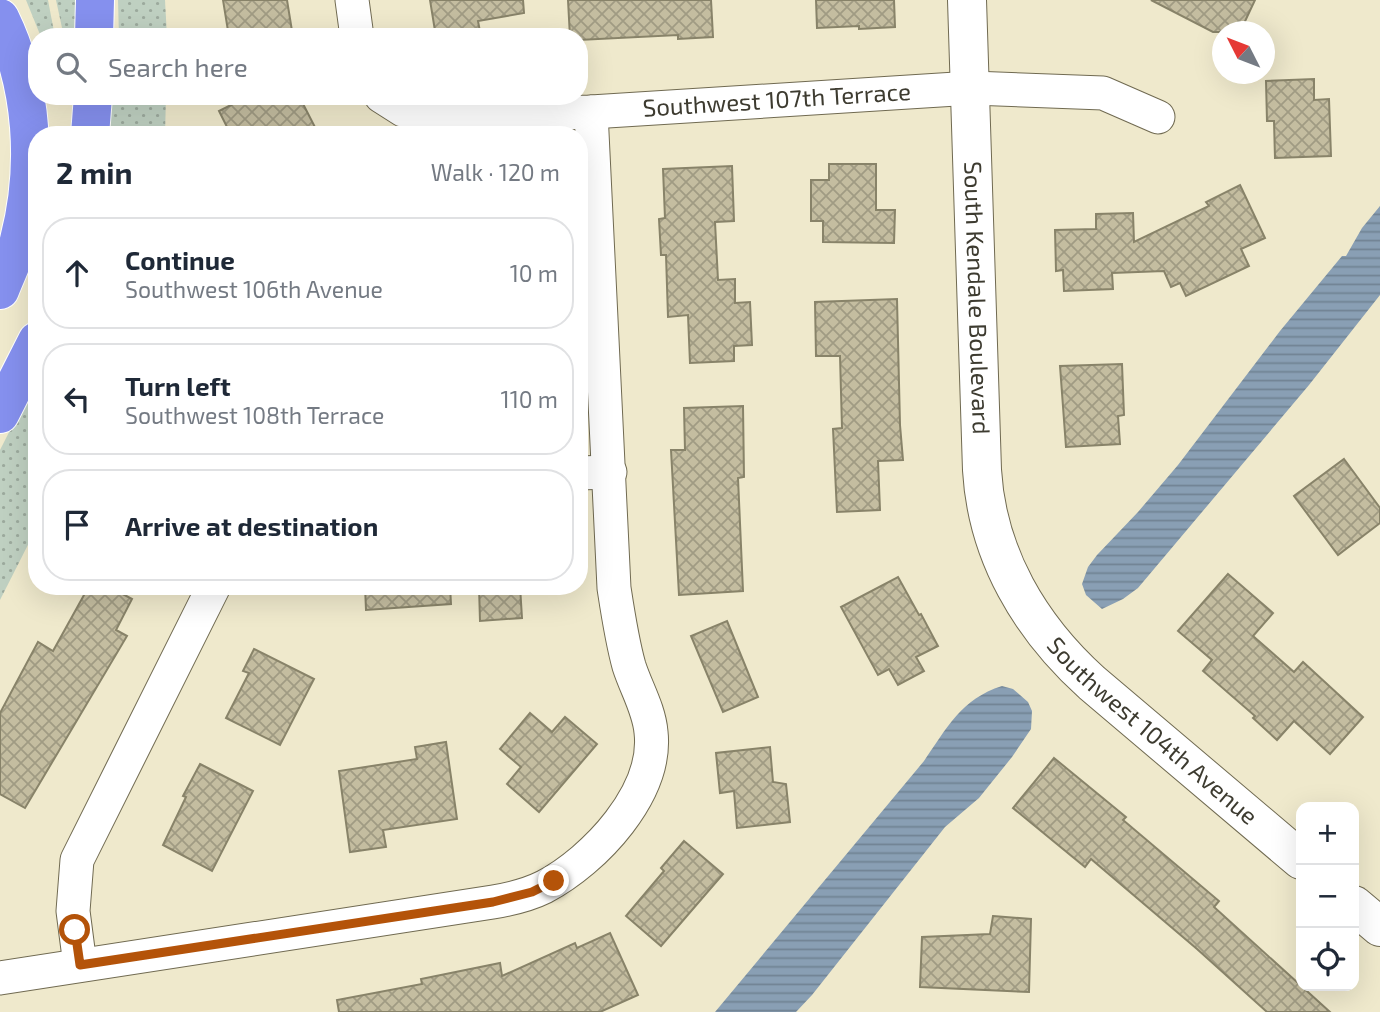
<!DOCTYPE html>
<html lang="en">
<head>
<meta charset="utf-8">
<style>
  :root { --surface:#fff; --page:#f6f6f7; --text:#1f2937; --muted:#747a83; --line:#e0e1e3 }
  body { margin:0; font-family:"Exo 2",sans-serif; background:var(--page); color:var(--text) }
  .controls { position:absolute; right:21px; bottom:21px; display:grid; overflow:hidden; border-radius:14px; box-shadow:0 7px 28px #0002 }
  .controls button { width:63px; height:63px; display:grid; place-items:center; padding:0; border:0; border-bottom:2px solid var(--line); background:var(--surface); color:var(--text); font:35px sans-serif }
  .compass { position:absolute; left:1212px; top:21px; width:63px; height:63px; border-radius:50%; background:var(--surface); box-shadow:0 7px 28px #0002; rotate:312deg }
  .stop { position:absolute; width:21px; height:21px; margin:-16px; border:5px solid #b45309; border-radius:50%; background:#fff }
  .stop.end { background:#b45309; border-color:#fff; box-shadow:0 2px 7px #0008 }
  .list { margin:0; padding:0; list-style:none }
  h2 { display:flex; justify-content:space-between; align-items:center; height:91px; margin:0; padding:0 28px; font-size:30px }
  h2 small { font-size:23px; font-weight:400; color:var(--muted) }
  .list li { display:grid; grid-template-columns:46px 1fr auto; gap:21px; align-items:center; box-sizing:border-box; height:112px; margin:0 14px 14px; padding:0 14px; border:2px solid var(--line); border-radius:28px }
  .list b { display:block; font-size:26px; white-space:nowrap }
  .list p { margin:0; font-size:23px; white-space:nowrap; color:var(--muted) }
  .list em { font-size:23px; font-style:normal; color:var(--muted) }
  .icon { flex:none; width:38px; height:38px; fill:none; stroke:currentColor; stroke-width:2; stroke-linecap:round; stroke-linejoin:round }
  .map { position:relative; flex:none; width:1380px; height:1012px; overflow:hidden }
  .search { position:absolute; background:var(--surface); box-shadow:0 7px 28px #0002; left:28px; top:28px; width:560px; height:77px; display:flex; align-items:center; gap:18px; box-sizing:border-box; padding:0 24px; border-radius:28px; color:var(--muted); font-size:26px }
  .panel { position:absolute; background:var(--surface); box-shadow:0 7px 28px #0002; left:28px; top:126px; width:560px; height:469px; border-radius:28px }
  .map>svg:first-child { display:block }
  .grass { fill:url(#grass-dots) }
  .water { fill:url(#water-rules) }
  .building { fill:url(#building-cross-hatch); stroke:#888369; stroke-width:2 }
  .lines { fill:none; stroke-linecap:round; stroke-linejoin:round }
  .street-casing { stroke:#706a51; stroke-width:35 }
  .secondary-casing { stroke:#706a51; stroke-width:40 }
  .highway-casing { stroke:#fff; stroke-width:40 }
  .street { stroke:#fff; stroke-width:33 }
  .secondary { stroke:#fff; stroke-width:38 }
  .highway { stroke:#8590ee; stroke-width:38 }
  .route { stroke:#b45309; stroke-width:9 }
  .labels { text-anchor:middle; stroke-width:7; stroke-linejoin:round; paint-order:stroke }
  .street-label { font-size:24px; fill:#3d3b30; stroke:#efe9cc }
</style>
</head>
<body>
<div class="map">
<svg width="1380" height="1012" viewBox="0 0 1380 1012">
  <defs>
    <pattern id="grass-dots" width="8" height="8" patternUnits="userSpaceOnUse" patternTransform="scale(1.75)"><rect width="8" height="8" fill="#bfd0c1"/><path d="M2 2h.1M6 6h.1" fill="none" stroke="#9caa9d" stroke-width="1.8" stroke-linecap="round"/></pattern>
    <pattern id="water-rules" width="6" height="5" patternUnits="userSpaceOnUse" patternTransform="scale(1.75)"><rect width="6" height="5" fill="#899fb4"/><path d="M0 2.5h6" fill="none" stroke="#718393"/></pattern>
    <pattern id="building-cross-hatch" width="8" height="8" patternUnits="userSpaceOnUse" patternTransform="scale(1.75)"><rect width="8" height="8" fill="#c4bda0"/><path d="M0 0l8 8M0 8l8-8" fill="none" stroke="#a09b83"/></pattern>
  </defs>
  <rect width="100%" height="100%" fill="#efe9cc"/>
  <g class="grass">
    <polygon points="26,0 48,0 55,37 41,37"/>
    <polygon points="56,0 80,0 82,37 64,37"/>
    <polygon points="118,0 165,0 167,37 119,37"/>
    <polygon points="115,96 166,96 165,135 107,135 109,98"/>
    <polygon points="37,377 37,527 0,600 0,450"/>
  </g>
  <g class="water">
    <polygon points="1380,206 1380,295 1309,385 1138,588 1123,599 1102,609 1086,595 1082,584 1088,567 1097,555 1138,512 1178,465 1280,331 1342,256 1346,256 1362,228"/>
    <path d="M1002 686 1013 689 1028 702 1032 711 1031 729 1012 757 979 798 945 827 812 995 796 1012H715L924 761C947 728 961 699 1002 686Z"/>
  </g>
  <g class="building">
    <polygon points="223,0 287,0 293,37 229,37"/>
    <polygon points="430,0 523,0 524,13 478,21 481,37 436,37"/>
    <polygon points="568,0 711,0 713,37 678,39 678,35 579,40 579,37 570,37"/>
    <polygon points="816,0 894,0 895,27 859,29 859,26 817,28"/>
    <polygon points="1151,0 1255,0 1240,32 1213,32"/>
    <polygon points="1314,79 1314,100 1329,99 1331,156 1275,158 1274,121 1267,121 1266,81"/>
    <polygon points="249,96 299,96 319,135 231,135 219,111"/>
    <polygon points="829,164 876,164 876,210 895,210 894,243 823,242 823,221 811,221 811,180 829,180"/>
    <polygon points="732,166 734,221 715,222 718,280 735,279 735,303 750,302 752,345 734,346 734,361 690,363 688,315 668,317 666,255 661,255 659,219 665,218 663,169"/>
    <polygon points="1240,185 1265,238 1241,249 1249,266 1186,296 1180,283 1171,287 1164,271 1112,273 1113,289 1064,291 1063,270 1056,271 1055,230 1096,229 1096,214 1133,213 1134,242 1209,206 1206,202"/>
    <polygon points="897,299 900,425 903,460 878,461 880,510 837,512 833,429 842,428 840,356 816,356 815,302"/>
    <polygon points="1122,364 1124,415 1118,416 1120,444 1066,447 1060,366"/>
    <polygon points="743,406 744,477 738,478 743,591 679,595 671,450 685,450 684,408"/>
    <polygon points="1344,459 1380,508 1380,523 1338,555 1294,496"/>
    <polygon points="1228,574 1273,613 1253,636 1294,672 1303,662 1363,717 1330,754 1294,721 1277,740 1253,718 1255,716 1203,671 1212,660 1178,631"/>
    <polygon points="898,577 919,615 921,614 938,646 916,657 924,671 898,685 889,669 878,675 841,607"/>
    <polygon points="89,586 108,586 132,599 116,630 127,636 25,808 0,794 0,713 38,642 53,651"/>
    <polygon points="365,586 450,586 451,604 366,610"/>
    <polygon points="479,586 520,586 522,618 480,621"/>
    <polygon points="727,621 758,697 723,712 691,636"/>
    <polygon points="254,649 314,679 280,745 226,718 249,673 243,671"/>
    <polygon points="530,713 552,732 565,717 597,744 539,812 507,784 521,767 500,749"/>
    <polygon points="446,742 457,819 383,830 386,847 350,852 339,771 417,759 415,747"/>
    <polygon points="770,747 773,782 786,784 790,822 737,828 734,791 720,793 716,753"/>
    <polygon points="1054,758 1126,817 1123,820 1219,901 1214,907 1330,1012 1267,1012 1197,949 1091,859 1085,867 1013,808"/>
    <polygon points="200,764 253,791 212,871 163,845 186,797 183,796"/>
    <polygon points="684,841 723,874 661,946 626,916 664,871 661,868"/>
    <polygon points="993,916 1031,919 1029,992 920,987 922,937 990,934"/>
    <polygon points="610,933 638,995 600,1012 339,1012 337,1000 422,984 421,979 500,963 502,976 575,943 577,948"/>
  </g>
  <g class="lines">
    <defs>
      <g id="street">
        <polyline points="352,0 357,37"/>
        <path id="s1" d="M381 96 403 110 439 117 591 112 972 88 1103 93 1158 117"/>
        <polyline points="579,473 610,472"/>
        <polyline points="80,965 73,911 77,860 214,586"/>
        <path d="M0 978 493 902C511 899 528 895 544 887 595 860 658 793 651 732 649 709 636 688 629 666 622 641 618 614 614 588L591 112"/>
      </g>
      <g id="secondary">
        <path id="s2" d="M967 0 982 470C987 555 1030 627 1092 683L1301 860"/>
        <polyline points="1354,905 1380,927"/>
      </g>
      <g id="highway">
        <path d="M0 18C33 85 38 167 19 240 15 257 6 274 0 290"/>
        <polyline points="94,37 95,0"/>
        <polyline points="90,135 93,96"/>
        <polyline points="0,414 37,341"/>
      </g>
    </defs>
    <use href="#street" class="street-casing"/>
    <use href="#secondary" class="secondary-casing"/>
    <use href="#highway" class="highway-casing"/>
    <use href="#street" class="street"/>
    <use href="#secondary" class="secondary"/>
    <use href="#highway" class="highway"/>
  </g>
  <g class="lines">
    <polyline class="route" points="75,930 80,965 493,902 532,892 554,881"/>
  </g>
  <g class="labels">
    <g class="street-label">
      <text dy="8" stroke="none"><textPath href="#s1" startOffset="401">Southwest 107th Terrace</textPath></text>
      <text dy="8" stroke="none"><textPath href="#s2" startOffset="298">South Kendale Boulevard</textPath></text>
      <text dy="8" stroke="none"><textPath href="#s2" startOffset="793">Southwest 104th Avenue</textPath></text>
    </g>
  </g>
</svg>
<div class="controls">
<button>+</button>
<button>−</button>
<button><svg class="icon" aria-label="locate" viewBox="0 0 24 24"><circle cx="12" cy="12" r="6"/><path d="M12 2v4M12 18v4M2 12h4M18 12h4"/></svg></button>
</div>
<svg class="compass" viewBox="-18 -18 36 36"><path d="M0-13l5 13h-10z" fill="#e53935"/><path d="M0 13l5-13h-10z" fill="#747a83"/></svg>
<div class="stop" style="left:75px;top:930px"></div>
<div class="stop end" style="left:554px;top:881px"></div>
<div class="search"><svg class="icon" aria-label="search" viewBox="0 0 24 24"><circle cx="10" cy="10" r="6"/><path d="M15 15l6 6"/></svg>Search here</div>
<section class="panel">
<h2>2 min<small>Walk · 120 m</small></h2>
<ul class="list">
<li><svg class="icon" aria-label="ahead" viewBox="0 0 24 24"><path d="M12 20V5M6 11l6-6 6 6"/></svg><div><b>Continue</b><p>Southwest 106th Avenue</p></div><em>10 m</em></li>
<li><svg class="icon" aria-label="left" viewBox="0 0 24 24"><path d="M17 20v-9H6M10 6l-5 5 5 5"/></svg><div><b>Turn left</b><p>Southwest 108th Terrace</p></div><em>110 m</em></li>
<li><svg class="icon" aria-label="arrive" viewBox="0 0 24 24"><path d="M6 21V4h12l-3 4 3 4H6"/></svg><div><b>Arrive at destination</b></div></li>
</ul>
</section>
</div>
</body>
</html>
